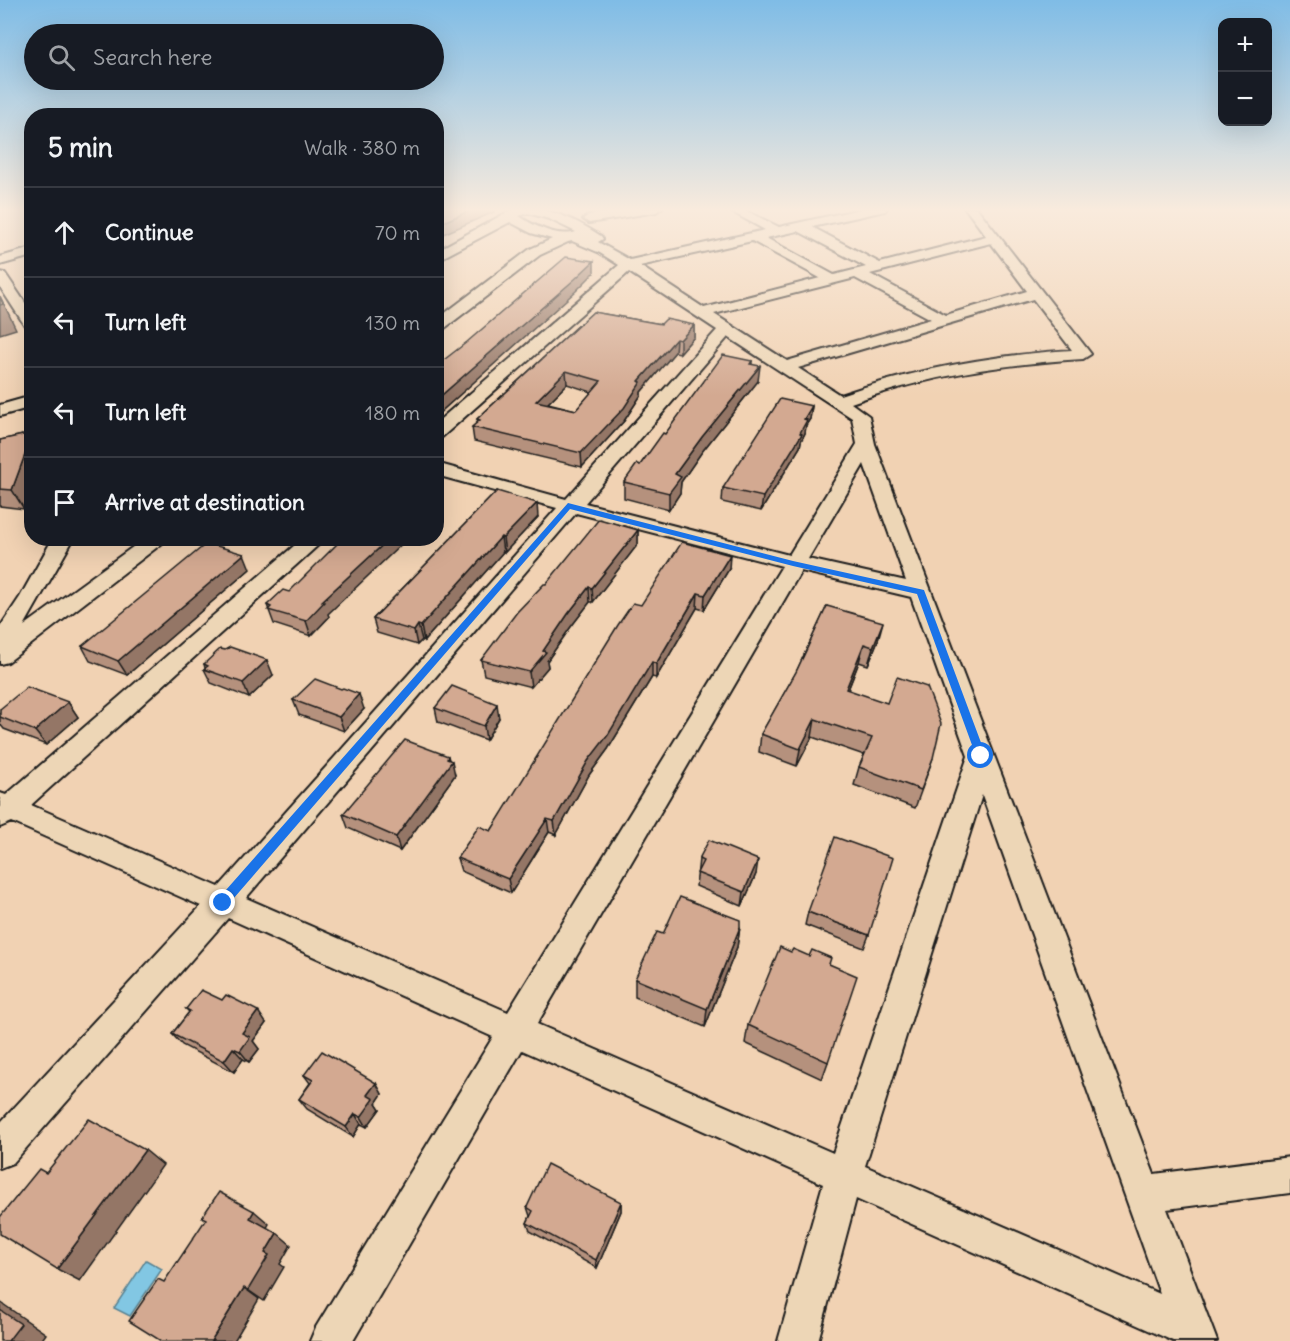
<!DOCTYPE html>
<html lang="en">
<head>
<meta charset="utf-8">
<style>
  :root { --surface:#171b24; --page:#20242c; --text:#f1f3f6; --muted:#9ea1a6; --line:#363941 }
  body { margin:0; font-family:Delius,sans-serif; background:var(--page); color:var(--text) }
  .controls { position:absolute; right:18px; top:18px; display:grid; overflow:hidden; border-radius:12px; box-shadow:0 6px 24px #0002 }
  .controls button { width:54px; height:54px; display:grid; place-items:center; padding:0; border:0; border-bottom:2px solid var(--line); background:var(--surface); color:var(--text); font:30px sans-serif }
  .stop { position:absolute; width:18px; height:18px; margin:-14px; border:4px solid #1a73e8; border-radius:50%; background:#fff }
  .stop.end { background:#1a73e8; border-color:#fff; box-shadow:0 2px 6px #0008 }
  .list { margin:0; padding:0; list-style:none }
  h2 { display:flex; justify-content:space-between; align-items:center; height:78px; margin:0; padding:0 24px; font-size:26px }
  h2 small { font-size:20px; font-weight:400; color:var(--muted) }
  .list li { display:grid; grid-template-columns:39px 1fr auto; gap:18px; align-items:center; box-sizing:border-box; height:90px; padding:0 24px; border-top:2px solid var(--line) }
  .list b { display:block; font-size:22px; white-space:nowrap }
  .list em { font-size:20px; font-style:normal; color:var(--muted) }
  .icon { flex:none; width:33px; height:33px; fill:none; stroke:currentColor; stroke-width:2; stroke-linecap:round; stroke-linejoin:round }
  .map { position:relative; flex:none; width:1290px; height:1341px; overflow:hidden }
  .search { position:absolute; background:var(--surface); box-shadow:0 6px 24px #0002; left:24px; top:24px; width:420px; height:66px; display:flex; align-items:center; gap:15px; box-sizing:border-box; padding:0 21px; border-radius:33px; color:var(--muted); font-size:22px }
  .panel { position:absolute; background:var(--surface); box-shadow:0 6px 24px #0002; left:24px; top:108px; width:420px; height:438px; border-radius:24px }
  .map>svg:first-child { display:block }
  .water { fill:#82c7e3; stroke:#598393; stroke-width:1.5 }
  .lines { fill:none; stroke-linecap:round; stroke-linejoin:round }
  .minor-casing { stroke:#1c1c1c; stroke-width:4 }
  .minor { fill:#edd6b6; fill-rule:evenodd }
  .wall { fill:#b5917d; stroke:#1c1c1c; stroke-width:1.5; fill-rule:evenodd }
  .shaded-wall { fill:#947666; stroke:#1c1c1c; stroke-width:1.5 }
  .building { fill:#d3a991; stroke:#1c1c1c; stroke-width:1.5; fill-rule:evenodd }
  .route { fill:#1a73e8 }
</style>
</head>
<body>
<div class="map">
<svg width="1290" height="1341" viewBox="0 0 1290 1341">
  <rect width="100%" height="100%" fill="#f1d2b3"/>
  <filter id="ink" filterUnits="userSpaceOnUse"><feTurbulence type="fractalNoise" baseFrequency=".0167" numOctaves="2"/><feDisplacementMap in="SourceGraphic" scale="12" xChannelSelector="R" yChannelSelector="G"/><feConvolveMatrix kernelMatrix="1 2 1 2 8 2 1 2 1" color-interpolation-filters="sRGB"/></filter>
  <g filter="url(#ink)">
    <polygon class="water" points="146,1260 162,1269 130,1316 114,1308"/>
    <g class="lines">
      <defs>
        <g id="minor">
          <path d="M515 208C551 208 571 217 601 236L603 239 598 242 630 260 765 230 725 208H740L779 227 865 208H887L885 211 812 227 880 263 986 236 965 208H977L1091 354 1083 359C1002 364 929 375 851 403L869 416 875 444 1154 1174 1290 1157V1193L1167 1209 1217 1341H1173L856 1199 818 1341H778L823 1184 522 1050 353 1341H310L316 1327 493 1037 228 918 13 1163 0 1168V1123L201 906 12 822 0 827V793L6 795 303 538H326L31 805 219 887 557 508 436 475V463L566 499 717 330 629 272 442 437 436 438V423L619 265 600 253 572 241 568 242 540 255 441 331 436 332V320L530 249 552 239 531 233 510 222 436 261V251ZM528 213 549 219 576 232C558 238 534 226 519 216ZM798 231 866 267 834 275 766 238ZM752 241 820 278 704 308 640 266ZM991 243 1027 291 946 315 870 274ZM855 278 931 319 787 361 714 314ZM1033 299 1072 350C992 355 916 369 840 395L798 368ZM728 337 852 418 857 444 789 555 585 503ZM864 464 906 581 808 559ZM576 513 782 566 508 1012 246 898ZM801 571 911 597 968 756 833 1153 537 1024ZM982 795 1160 1294 865 1166Z"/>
          <polygon points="634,208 662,208 656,212 589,223 583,219 589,215"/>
          <polygon points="32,248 32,256 0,265 0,257"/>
          <polygon points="0,272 5,273 32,313 32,330 27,329 0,287"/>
          <polygon points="32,396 32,407 0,416 0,405"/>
          <polygon points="53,538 74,538 24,626 145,538 169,538 8,662 0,664 0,627 20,597"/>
        </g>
      </defs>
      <use href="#minor" class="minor-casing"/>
      <use href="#minor" class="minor"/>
    </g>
    <g class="wall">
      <path d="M593 312 661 324 694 325V337L680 353 675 352 641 392V395L624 421 582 467 474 441 472 427 478 422 477 419ZM567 384 592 392 576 410 548 403Z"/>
      <polygon points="752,361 752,364 758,381 701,453 681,482 680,493 669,510 624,498 624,482 640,465 665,434"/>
      <polygon points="812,406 810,419 806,425 805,433 801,441 800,447 761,511 722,502 723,488"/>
      <polygon points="32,433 32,485 24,509 0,506 0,440"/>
      <polygon points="497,491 538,517 505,552 503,552 424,641 422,640 417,645 377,633 373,619"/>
      <polygon points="638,530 638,544 593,602 590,602 570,628 547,661 548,667 531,687 484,675 481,660 546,584"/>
      <polygon points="250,569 127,675 90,661 82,646"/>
      <polygon points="729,569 704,610 697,608 656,678 652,677 608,749 589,775 556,835 549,832 511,893 461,871 457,858 491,831 641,605"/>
      <polygon points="289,592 328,614 329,617 311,636 274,624 267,605"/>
      <polygon points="827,606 878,640 868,665 859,662 848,690 933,758 915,808 854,785 859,767 864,755 812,737 797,766 759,752 761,734 796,672"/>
      <polygon points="204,664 273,675 249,698 211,683 204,669 205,668"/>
      <polygon points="293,700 364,709 344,731 299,715"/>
      <polygon points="68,702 78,717 46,745 4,729 0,724 0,709"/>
      <polygon points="435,708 499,718 486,740 438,722"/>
      <polygon points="449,760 455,775 400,851 348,828 343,814"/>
      <polygon points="699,859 756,874 742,906 696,886"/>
      <polygon points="808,912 869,935 864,948 805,925"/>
      <polygon points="740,927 737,947 705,1027 635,997 635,979 663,934"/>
      <polygon points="791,952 829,964 828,1062 822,1079 745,1043 748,1025"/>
      <polygon points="186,1009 266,1023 253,1041 259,1049 249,1062 243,1059 234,1072 182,1045 172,1034 189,1012"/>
      <polygon points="304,1075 376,1083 382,1094 376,1103 380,1109 367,1127 361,1124 353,1137 307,1109 299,1099 310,1083"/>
      <polygon points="621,1202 621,1211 597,1268 530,1231 527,1223 530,1216 527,1207"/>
    </g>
    <g class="shaded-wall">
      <polygon points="476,208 494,208 494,212 441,235 442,239 436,241 436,225"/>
      <polygon points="594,261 594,273 576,291 436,416 436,400"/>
      <polygon points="0,296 16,329 0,334"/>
      <polygon points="694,325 694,337 680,353 680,340"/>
      <polygon points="676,339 675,352 641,392 641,395 624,421 582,467 581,453 639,381"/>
      <polygon points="760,366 758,381 701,453 681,482 680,493 669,510 669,493 675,474 702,437"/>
      <polygon points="566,371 567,384 537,414 536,401"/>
      <polygon points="812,406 810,419 806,425 805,433 801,441 800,447 761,511 763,497"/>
      <polygon points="32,450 32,485 24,509 12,490 26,452"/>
      <polygon points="537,503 538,517 505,552 503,538"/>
      <polygon points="638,530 638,544 593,602 592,588"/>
      <polygon points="501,537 503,552 424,641 421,626"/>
      <polygon points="390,538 408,538 328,614 329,617 311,636 306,621 322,601"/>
      <polygon points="244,554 250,569 127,675 118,661"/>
      <polygon points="730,555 729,569 704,610 705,595"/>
      <polygon points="589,587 590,602 570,628 547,661 548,667 531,687 529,672 543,651 568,614"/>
      <polygon points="698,593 697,608 656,678 656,664"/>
      <polygon points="883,622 878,640 868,665 873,647"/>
      <polygon points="418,625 422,640 417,645 414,631"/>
      <polygon points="864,644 859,662 841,707 846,689"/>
      <polygon points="267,660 273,675 249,698 243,683"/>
      <polygon points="652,662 652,677 608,749 589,775 556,835 554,821 588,761"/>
      <polygon points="359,694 364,709 344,731 339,717"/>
      <polygon points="68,702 78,717 46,745 35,731"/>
      <polygon points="497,704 499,718 486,740 484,726"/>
      <polygon points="815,719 812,737 797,766 800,749"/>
      <polygon points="448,756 450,763 452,761 455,775 400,851 396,837"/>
      <polygon points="547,819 549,832 511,893 508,879"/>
      <polygon points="758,860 756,874 742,906 744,892"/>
      <polygon points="740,927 737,947 705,1027 707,1009"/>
      <polygon points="258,1011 266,1023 253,1041 259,1049 249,1062 240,1051 242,1033"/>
      <polygon points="233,1048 243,1059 234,1072 224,1061"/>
      <polygon points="376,1083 382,1094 376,1103 380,1109 367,1127 361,1117 367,1095"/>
      <polygon points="355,1114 361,1124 353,1137 346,1127"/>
      <polygon points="145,1150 163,1165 80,1281 57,1269"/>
      <polygon points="621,1202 621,1211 597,1268 596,1260"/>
      <polygon points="254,1211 269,1224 265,1231 250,1218"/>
      <polygon points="277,1233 291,1245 280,1264 284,1267 264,1301 248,1290 265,1253"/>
      <polygon points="244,1288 259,1299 234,1341 211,1341"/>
      <polygon points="0,1302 46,1334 41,1341 8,1341 0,1310"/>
    </g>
    <g class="building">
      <polygon points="436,208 476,208 436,225"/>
      <polygon points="566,257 594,261 575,279 436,400 436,366 467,342"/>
      <polygon points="0,297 3,304 0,305"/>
      <path d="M593 312 661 324 666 319 694 325 680 340 676 339 639 381 641 382 624 408 581 453 472 427 480 420 477 419ZM566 371 601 381 576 410 536 401Z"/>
      <polygon points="723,355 752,361 750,364 760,366 702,437 675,474 681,477 669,493 624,482 637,464 640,465 663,433 665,434"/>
      <polygon points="780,399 812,406 804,419 807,420 800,433 802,434 763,497 723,488"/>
      <polygon points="32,433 32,450 26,452 12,490 0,489 0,440"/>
      <polygon points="497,491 537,503 503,538 501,537 421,626 418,625 414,631 373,619"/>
      <polygon points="599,519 638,530 592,588 589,587 568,614 543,651 546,652 529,672 481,660 517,612 544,584 546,584"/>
      <polygon points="343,538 390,538 322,601 324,602 306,621 268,610 271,607 267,605 283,590 289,592"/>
      <polygon points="682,542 730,555 705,595 698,593 656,664 652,662 608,735 588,761 554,821 547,819 508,879 457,858 479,826 491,831 618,625 633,603 641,605"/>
      <polygon points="207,543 244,554 118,661 82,646"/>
      <polygon points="827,606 883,622 873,647 864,644 846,689 887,703 897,677 927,687 941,724 933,758 921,790 859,767 872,738 815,719 800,749 761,734 796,672"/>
      <polygon points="230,647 267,660 243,683 204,669 208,666 204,664 220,649 225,650"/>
      <polygon points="315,679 341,689 343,688 359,694 339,717 293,700"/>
      <polygon points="452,686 497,704 484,726 435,708"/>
      <polygon points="27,687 68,702 35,731 0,717 0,709"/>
      <polygon points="405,740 448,756 447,759 452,761 396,837 343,814"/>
      <polygon points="835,837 893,858 869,935 808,912"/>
      <polygon points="709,840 758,860 744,892 697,873 703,861 699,859"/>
      <polygon points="680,897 740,920 740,927 707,1009 635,979 657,932 663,934"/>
      <polygon points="780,947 791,952 793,949 809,956 812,950 831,958 829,964 857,976 828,1062 748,1025"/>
      <polygon points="201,990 222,1000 226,995 258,1011 242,1033 250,1037 240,1051 233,1048 224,1061 172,1034 190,1011 186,1009"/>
      <polygon points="322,1051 376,1083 367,1095 374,1099 361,1117 355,1114 346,1127 299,1099 313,1080 304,1075"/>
      <polygon points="89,1119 145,1150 57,1269 0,1234 0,1217 39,1169 46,1173"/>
      <polygon points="547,1164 621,1202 596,1260 527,1223 533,1211 527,1207"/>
      <polygon points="219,1192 254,1211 250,1218 277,1233 265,1253 269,1255 248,1290 244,1288 211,1341 161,1341 129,1321 158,1279 164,1282 206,1219 202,1217"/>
      <polygon points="0,1310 21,1324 8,1341 0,1341"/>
    </g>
  </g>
  <linearGradient id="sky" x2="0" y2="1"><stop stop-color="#7fbce6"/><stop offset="0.53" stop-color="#f9ebdd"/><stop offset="1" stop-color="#f9ebdd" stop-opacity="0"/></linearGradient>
  <rect width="1290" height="396" fill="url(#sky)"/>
  <polygon class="route" points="568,503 793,561 924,590 986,756 985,759 981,760 976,756 917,594 793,566 570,509 227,906 218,906 218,899"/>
</svg>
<div class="controls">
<button>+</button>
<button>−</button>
</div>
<div class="stop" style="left:981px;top:756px"></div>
<div class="stop end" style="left:223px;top:903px"></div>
<div class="search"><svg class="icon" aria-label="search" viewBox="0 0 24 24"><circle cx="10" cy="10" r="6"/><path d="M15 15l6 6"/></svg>Search here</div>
<section class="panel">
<h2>5 min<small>Walk · 380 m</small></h2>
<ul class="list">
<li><svg class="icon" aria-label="ahead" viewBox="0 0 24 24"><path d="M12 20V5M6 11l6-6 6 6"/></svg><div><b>Continue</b></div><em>70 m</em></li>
<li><svg class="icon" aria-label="left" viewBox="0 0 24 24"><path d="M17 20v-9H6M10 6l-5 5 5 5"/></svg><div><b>Turn left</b></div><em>130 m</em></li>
<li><svg class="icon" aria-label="left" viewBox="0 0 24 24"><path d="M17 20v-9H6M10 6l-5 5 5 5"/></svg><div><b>Turn left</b></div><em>180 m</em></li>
<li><svg class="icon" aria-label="arrive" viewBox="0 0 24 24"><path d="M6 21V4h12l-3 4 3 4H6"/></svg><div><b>Arrive at destination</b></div></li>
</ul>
</section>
</div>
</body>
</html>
